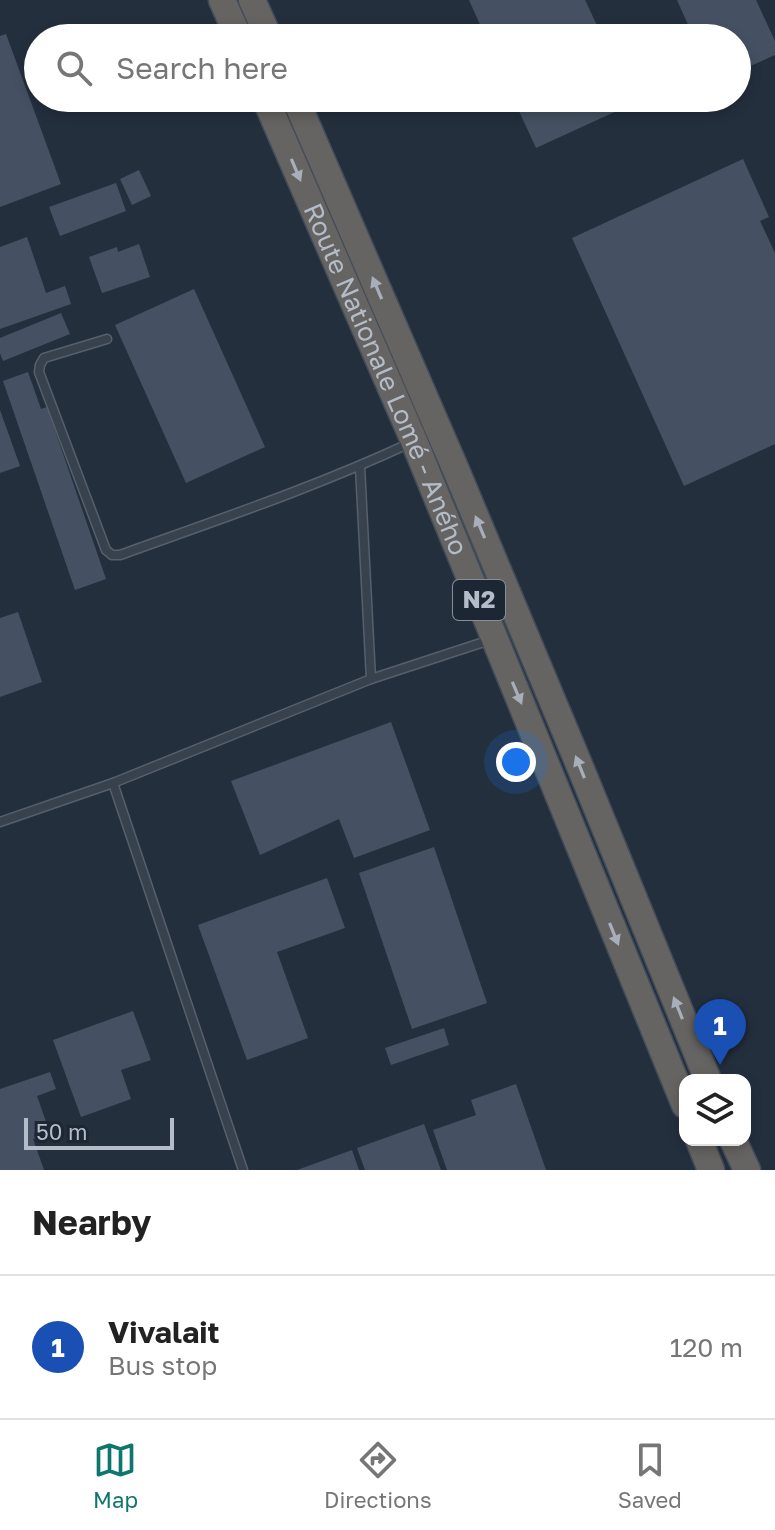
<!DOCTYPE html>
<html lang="en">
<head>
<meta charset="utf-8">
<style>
  :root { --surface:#fff; --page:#f2f2f2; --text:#222; --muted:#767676; --line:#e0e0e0; --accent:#0f766e }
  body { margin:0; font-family:"Golos Text",sans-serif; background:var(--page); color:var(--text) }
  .controls { position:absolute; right:24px; bottom:24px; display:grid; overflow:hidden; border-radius:16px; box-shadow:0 4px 12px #0003 }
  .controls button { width:72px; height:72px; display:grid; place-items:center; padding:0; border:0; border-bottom:2px solid var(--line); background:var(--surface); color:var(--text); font:40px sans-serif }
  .scale { position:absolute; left:24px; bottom:20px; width:150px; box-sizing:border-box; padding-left:8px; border:4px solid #b4bcc9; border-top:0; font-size:22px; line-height:28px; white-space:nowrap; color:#b4bcc9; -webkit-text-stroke:6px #1d2633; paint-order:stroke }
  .you { position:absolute; left:516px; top:762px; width:28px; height:28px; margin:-20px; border:6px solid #fff; border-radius:50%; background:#1a73e8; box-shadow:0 0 0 12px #1a73e833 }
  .badge { display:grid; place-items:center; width:52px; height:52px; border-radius:50%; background:var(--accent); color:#fff; font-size:26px; font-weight:700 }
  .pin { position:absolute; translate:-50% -66px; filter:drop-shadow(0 2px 4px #0008) }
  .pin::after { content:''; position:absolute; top:42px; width:28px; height:24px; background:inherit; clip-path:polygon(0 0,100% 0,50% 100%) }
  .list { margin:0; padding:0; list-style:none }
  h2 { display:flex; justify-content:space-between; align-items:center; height:104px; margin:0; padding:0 32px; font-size:34px }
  h2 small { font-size:26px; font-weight:400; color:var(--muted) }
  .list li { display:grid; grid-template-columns:52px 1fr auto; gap:24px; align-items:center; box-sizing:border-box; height:144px; padding:0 32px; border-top:2px solid var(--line) }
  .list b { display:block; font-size:30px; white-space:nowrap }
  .list p { margin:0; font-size:26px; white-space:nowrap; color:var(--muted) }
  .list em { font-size:26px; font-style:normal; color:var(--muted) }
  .icon { flex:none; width:44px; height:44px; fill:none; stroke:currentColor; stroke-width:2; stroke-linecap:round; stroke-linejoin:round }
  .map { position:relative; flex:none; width:775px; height:1170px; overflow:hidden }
  .search { position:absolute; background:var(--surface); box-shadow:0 4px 12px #0003; left:24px; right:24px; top:24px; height:88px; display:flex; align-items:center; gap:20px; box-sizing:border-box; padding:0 28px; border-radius:44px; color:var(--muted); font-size:30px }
  .sheet { height:248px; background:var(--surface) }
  nav { display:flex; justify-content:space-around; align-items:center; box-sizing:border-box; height:112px; border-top:2px solid var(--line); background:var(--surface); font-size:22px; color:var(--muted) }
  nav a { display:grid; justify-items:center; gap:4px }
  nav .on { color:var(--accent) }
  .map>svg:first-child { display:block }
  .building { fill:#455162 }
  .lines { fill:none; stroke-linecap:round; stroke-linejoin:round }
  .service-casing { stroke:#565f6c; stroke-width:11 }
  .trunk-casing { stroke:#434c59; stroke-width:29 }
  .service { stroke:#38414e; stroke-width:8 }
  .trunk { stroke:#656462; stroke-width:26 }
  .oneway { fill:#a8afba }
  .labels { text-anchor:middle; stroke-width:8; stroke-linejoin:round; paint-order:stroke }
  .shield { fill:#1d2633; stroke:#878f9c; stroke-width:2 }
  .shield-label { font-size:24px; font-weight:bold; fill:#b4bcc9 }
  .street-label { font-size:26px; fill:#b4bcc9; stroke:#1d2633 }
</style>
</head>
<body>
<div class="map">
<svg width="775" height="1170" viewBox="0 0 775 1170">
  <rect width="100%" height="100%" fill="#242f3e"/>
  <g class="building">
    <polygon points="469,0 585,0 603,38 486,38"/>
    <polygon points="677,0 756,0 775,41 775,55 737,72 737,38 694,38"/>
    <polygon points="6,34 61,184 0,207 0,36"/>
    <polygon points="513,98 630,98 632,104 536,148"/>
    <polygon points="743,159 769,217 760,221 775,253 775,444 684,486 572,238"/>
    <polygon points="139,170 151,196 132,205 120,179"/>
    <polygon points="116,183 126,211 60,236 49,207"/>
    <polygon points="27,237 46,293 65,286 71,304 0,329 0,247"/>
    <polygon points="139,244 150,277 102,293 89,257 117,247 118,252"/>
    <polygon points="194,289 265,447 186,483 115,325"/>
    <polygon points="61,313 70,334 3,361 0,353 0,338"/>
    <polygon points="28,372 41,409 47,407 106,579 75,590 3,381"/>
    <polygon points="0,410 20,466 0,473"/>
    <polygon points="18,612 42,682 0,697 0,618"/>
    <polygon points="391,722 430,830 354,858 339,819 260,855 231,781"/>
    <polygon points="434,847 487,1003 412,1029 359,873"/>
    <polygon points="327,878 345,928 277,952 308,1038 247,1060 198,925"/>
    <polygon points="133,1011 151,1060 121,1070 131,1099 81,1117 53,1040"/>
    <polygon points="444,1028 449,1045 391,1065 385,1048"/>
    <polygon points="50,1072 56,1089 37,1096 50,1133 33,1139 44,1170 0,1170 0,1089"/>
    <polygon points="516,1084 546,1170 447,1170 433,1130 476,1115 471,1100"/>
    <polygon points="424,1124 441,1170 365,1170 357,1148"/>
    <polygon points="352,1150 359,1170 297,1170"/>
  </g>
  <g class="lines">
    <defs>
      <g id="service">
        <path d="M107 339 44 358 40 365 39 372 106 550 112 555H120C217 520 316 487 410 443"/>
        <polyline points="360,467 371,679"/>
        <polyline points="113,783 243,1170"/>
        <polyline points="0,822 113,783 371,679 490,640"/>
      </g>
      <g id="trunk">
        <polyline points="222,0 239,38"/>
        <polyline points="252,0 269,38"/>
        <path id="s1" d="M265 98 414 441 685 1105"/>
        <polyline points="295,98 456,470 576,757 708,1080"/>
        <polyline points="699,1140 711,1170"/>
        <polyline points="733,1140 747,1170"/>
      </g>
    </defs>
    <use href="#service" class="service-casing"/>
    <use href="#trunk" class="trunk-casing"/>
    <use href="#service" class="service"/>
    <use href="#trunk" class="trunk"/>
  </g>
  <defs><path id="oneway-solid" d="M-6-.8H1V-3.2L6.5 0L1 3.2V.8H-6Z" transform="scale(2)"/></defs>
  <g class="oneway">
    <use href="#oneway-solid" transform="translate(296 170) rotate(67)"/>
    <use href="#oneway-solid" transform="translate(377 288) rotate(-113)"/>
    <use href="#oneway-solid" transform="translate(480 527) rotate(-113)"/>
    <use href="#oneway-solid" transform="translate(517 693) rotate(67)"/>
    <use href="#oneway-solid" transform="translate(580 767) rotate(-112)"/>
    <use href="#oneway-solid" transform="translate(614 934) rotate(68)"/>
    <use href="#oneway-solid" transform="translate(678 1008) rotate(-112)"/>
  </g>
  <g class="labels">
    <rect class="shield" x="453" y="580" width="52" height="40" rx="6"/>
    <g class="shield-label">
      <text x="479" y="608">N2</text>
    </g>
    <g class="street-label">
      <text dy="9" stroke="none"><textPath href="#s1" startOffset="306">Route Nationale Lomé - Aného</textPath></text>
    </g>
  </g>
</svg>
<div class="controls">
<button><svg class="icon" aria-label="layers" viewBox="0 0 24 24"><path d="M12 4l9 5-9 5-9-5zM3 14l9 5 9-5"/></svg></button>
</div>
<div class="scale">50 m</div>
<div class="you"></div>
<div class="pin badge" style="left:720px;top:1065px;background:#1a4fb4">1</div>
<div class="search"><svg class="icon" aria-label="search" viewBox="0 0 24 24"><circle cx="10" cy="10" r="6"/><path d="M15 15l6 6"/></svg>Search here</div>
</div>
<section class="sheet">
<h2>Nearby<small></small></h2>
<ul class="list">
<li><span class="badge" style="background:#1a4fb4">1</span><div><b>Vivalait</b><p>Bus stop</p></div><em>120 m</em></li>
</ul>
</section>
<nav>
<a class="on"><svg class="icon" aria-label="map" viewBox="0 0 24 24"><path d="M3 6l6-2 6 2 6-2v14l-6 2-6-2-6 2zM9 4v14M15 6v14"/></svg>Map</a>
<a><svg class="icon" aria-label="directions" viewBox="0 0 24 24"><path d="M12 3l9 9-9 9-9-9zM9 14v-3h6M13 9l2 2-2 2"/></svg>Directions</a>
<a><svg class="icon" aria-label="saved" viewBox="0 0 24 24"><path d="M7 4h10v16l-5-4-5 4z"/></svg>Saved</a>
</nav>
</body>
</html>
